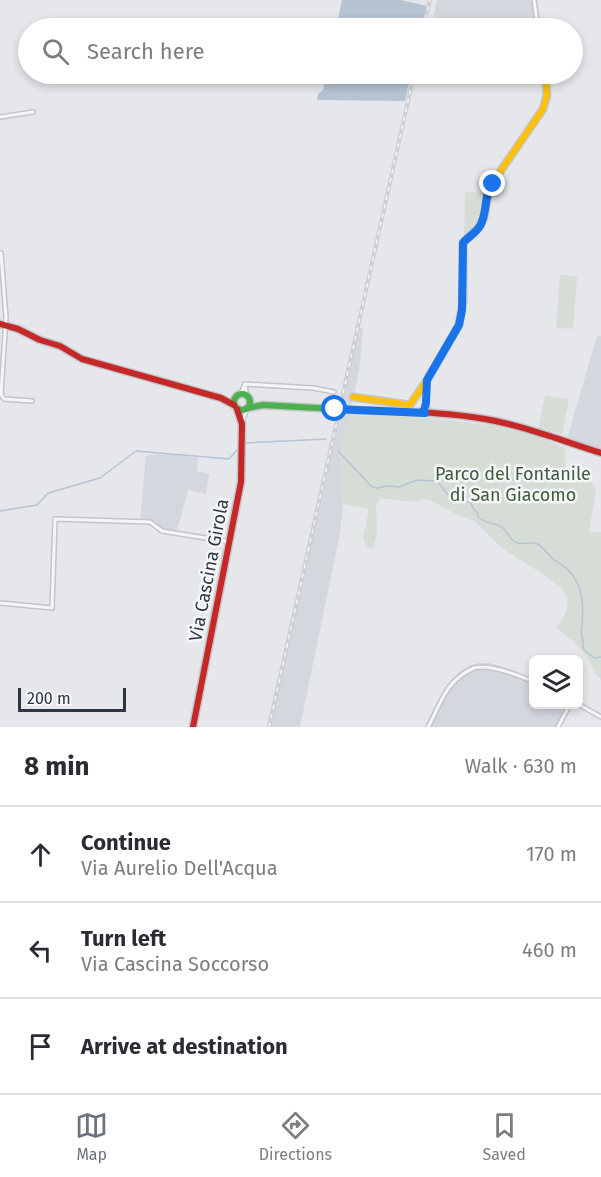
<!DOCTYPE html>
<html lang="en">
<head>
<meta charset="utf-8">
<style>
  :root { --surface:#fff; --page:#f7f7f7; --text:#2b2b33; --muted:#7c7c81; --line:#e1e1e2; --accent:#6d737d }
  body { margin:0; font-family:"Fira Sans",sans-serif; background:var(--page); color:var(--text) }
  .controls { position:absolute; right:18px; bottom:18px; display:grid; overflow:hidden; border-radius:9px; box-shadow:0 3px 9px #0003 }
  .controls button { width:54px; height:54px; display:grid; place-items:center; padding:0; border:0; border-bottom:2px solid var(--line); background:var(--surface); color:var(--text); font:30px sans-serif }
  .scale { position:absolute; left:18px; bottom:15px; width:108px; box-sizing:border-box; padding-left:6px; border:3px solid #2d3443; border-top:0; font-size:16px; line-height:21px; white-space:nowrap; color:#2d3443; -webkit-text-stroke:4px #f4f6f8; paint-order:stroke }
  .stop { position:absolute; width:18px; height:18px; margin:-14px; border:4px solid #1a73e8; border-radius:50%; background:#fff }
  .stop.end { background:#1a73e8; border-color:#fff; box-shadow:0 2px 6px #0008 }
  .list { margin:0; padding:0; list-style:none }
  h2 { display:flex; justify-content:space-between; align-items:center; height:78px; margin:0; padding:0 24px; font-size:26px }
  h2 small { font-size:20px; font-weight:400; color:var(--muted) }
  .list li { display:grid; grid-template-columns:39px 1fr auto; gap:18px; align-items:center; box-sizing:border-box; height:96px; padding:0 24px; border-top:2px solid var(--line) }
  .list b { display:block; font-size:22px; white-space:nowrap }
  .list p { margin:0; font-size:20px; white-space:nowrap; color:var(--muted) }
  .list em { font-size:20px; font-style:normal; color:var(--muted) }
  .icon { flex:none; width:33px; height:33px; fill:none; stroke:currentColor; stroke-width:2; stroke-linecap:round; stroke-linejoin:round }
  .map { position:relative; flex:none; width:601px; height:727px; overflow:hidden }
  .search { position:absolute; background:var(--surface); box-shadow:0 3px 9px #0003; left:18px; right:18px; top:18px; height:66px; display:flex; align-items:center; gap:15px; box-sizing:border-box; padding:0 21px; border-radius:33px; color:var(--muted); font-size:22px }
  .sheet { height:366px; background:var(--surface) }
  nav { display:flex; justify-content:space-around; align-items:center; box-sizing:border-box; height:84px; border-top:2px solid var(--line); background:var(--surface); font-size:16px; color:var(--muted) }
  nav a { display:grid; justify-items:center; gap:3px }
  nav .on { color:var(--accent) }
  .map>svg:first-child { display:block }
  .built { fill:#d4d7dd }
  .green { fill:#d6ddd6 }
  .water { fill:#b6c3d3 }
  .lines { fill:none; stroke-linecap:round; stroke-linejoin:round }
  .stream { stroke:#b6c3d3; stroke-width:1.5 }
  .street-casing { stroke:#c3c5c8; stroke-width:6 }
  .fast-casing { stroke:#c3c5c8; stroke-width:9 }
  .slow-casing { stroke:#c3c5c8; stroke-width:9 }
  .jam-casing { stroke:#c3c5c8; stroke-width:9 }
  .street { stroke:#f5f5f7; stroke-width:3 }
  .fast { stroke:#4caf50; stroke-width:6 }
  .slow { stroke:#ffc107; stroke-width:6 }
  .jam { stroke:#c62828; stroke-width:6 }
  .rail-casing { stroke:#cecfd2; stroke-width:4 }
  .rail { stroke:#f4f6f8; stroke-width:1.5; stroke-dasharray:4.5; stroke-linecap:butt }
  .slow-bridge-casing { stroke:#c3c5c8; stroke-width:9; stroke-linecap:butt }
  .slow-bridge { stroke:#ffc107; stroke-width:6 }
  .route { stroke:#1a73e8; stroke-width:8 }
  .labels { text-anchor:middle; stroke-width:5; stroke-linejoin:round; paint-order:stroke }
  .park-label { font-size:18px; fill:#415e3b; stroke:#f4f6f8 }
  .street-label { font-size:18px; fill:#2d3443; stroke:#f4f6f8 }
</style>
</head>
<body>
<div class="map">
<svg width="601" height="727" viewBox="0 0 601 727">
  <rect width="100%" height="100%" fill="#e5e7ea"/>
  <g class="built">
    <polygon points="437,0 532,0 534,18 433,19"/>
    <polygon points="356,327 363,328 360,363 354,396 341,447 343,504 340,533 300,727 267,727"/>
    <polygon points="597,336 601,336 601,450 567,439"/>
    <polygon points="173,454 198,458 197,471 209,474 206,494 188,490 176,534 162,532 149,524 139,523 140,521 146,455"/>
    <polygon points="478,663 490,663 510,669 533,680 534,704 568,705 559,727 425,727 449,682 459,672 468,666"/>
  </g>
  <g class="green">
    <path d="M465 192 485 193C483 217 483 221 464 237Z"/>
    <polygon points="560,275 577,276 573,329 556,328"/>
    <polygon points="545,396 569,399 562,434 538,428"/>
    <path d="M349 415 420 417 489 425 530 433 565 448C564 476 567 475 592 483L596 490 589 532H601V680C594 675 593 666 588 659 579 646 569 637 557 628L566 612 568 598 561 587 543 574 517 558 499 545 474 521 456 514 428 499 413 502 381 498 376 505 377 534 373 549 366 547 363 538 369 509 343 504 341 447Z"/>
  </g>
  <g class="water">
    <polygon points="342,0 401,0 427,6 421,28 336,28"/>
    <polygon points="326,74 411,74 405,101 317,100 318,94 323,90"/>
  </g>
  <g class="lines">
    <g class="stream">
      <polyline points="245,443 326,439"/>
      <path d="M338 451 372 487 378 488 387 486 399 487 417 480 437 481C442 486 445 494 451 497 456 500 464 500 471 503L474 510 477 512 478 517C487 524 496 523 503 528 508 532 510 539 515 542 522 546 530 541 537 544 545 548 548 555 554 560 559 563 565 566 569 571 584 586 584 613 581 633 587 650 576 646 595 658L601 657"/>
      <polyline points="0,511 37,505 48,493 100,478 136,451 229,459 237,450"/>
    </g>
    <defs>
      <g id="street">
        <polyline points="534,0 538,28"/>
        <polyline points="0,117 33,112"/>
        <polyline points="1,253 6,317 1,394 4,399 32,401"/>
        <polyline points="245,384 313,388 334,392"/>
        <polyline points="245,386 247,396"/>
        <polyline points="238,395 242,391 245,384"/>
        <polyline points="425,413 428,408 426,403 427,382"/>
        <polyline points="242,422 247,409"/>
        <polyline points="0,603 52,608 55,519 150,522 162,531 230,542"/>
        <polyline points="578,704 601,717"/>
        <path d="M428 727C435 715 442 695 451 685 456 679 466 671 474 668 490 664 518 675 534 682"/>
        <polyline points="558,727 570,704"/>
      </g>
      <g id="fast">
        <circle cx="242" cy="402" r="8"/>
        <polyline points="248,408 263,405 335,409"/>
      </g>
      <polyline id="slow" points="353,397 410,405 427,380 459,325 463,302 463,243 480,226 484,217 489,188 543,109 547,95 545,74"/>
      <g id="jam">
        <polyline points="0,324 18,329 40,340 60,346 82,359 221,398 234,405"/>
        <path d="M351 410C396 412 441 411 485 419 525 426 563 441 601 453"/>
        <polyline points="193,727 241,482 242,424 237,409"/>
      </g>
    </defs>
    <use href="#street" class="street-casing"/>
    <use href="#fast" class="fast-casing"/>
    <use href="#slow" class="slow-casing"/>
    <use href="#jam" class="jam-casing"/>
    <use href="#street" class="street"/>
    <use href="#fast" class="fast"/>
    <use href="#slow" class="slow"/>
    <use href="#jam" class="jam"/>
    <defs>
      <g id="rail">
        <polyline points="423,28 430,0"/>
        <polyline points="269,727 414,74"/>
      </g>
    </defs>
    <use href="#rail" class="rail-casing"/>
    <use href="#rail" class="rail"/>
    <defs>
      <polyline id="slow-bridge" points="335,409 351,410"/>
    </defs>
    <use href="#slow-bridge" class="slow-bridge-casing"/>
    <use href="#slow-bridge" class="slow-bridge"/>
  </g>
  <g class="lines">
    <path class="route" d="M335 409 425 413 424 410 426 403 427 380 459 325 462 310 463 243C468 237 476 233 480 226 488 212 483 196 493 184"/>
  </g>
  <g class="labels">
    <g class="park-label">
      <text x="513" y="480">Parco del Fontanile<tspan x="513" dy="21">di San Giacomo</tspan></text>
    </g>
    <g class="street-label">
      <text transform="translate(209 570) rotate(-79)" y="6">Via Cascina Girola</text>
    </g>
  </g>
</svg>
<div class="controls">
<button><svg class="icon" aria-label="layers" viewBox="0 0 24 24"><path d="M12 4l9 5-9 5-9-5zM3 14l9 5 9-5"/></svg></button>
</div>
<div class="scale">200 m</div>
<div class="stop" style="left:335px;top:409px"></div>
<div class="stop end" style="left:493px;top:184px"></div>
<div class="search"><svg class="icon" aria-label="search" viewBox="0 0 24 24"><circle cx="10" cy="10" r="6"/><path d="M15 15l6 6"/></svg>Search here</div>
</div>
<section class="sheet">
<h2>8 min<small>Walk · 630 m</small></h2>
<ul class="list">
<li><svg class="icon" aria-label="ahead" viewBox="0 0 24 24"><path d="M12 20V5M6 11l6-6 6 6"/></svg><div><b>Continue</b><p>Via Aurelio Dell'Acqua</p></div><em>170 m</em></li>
<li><svg class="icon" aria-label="left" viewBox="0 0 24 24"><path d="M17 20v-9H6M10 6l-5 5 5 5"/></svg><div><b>Turn left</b><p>Via Cascina Soccorso</p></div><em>460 m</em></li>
<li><svg class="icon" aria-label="arrive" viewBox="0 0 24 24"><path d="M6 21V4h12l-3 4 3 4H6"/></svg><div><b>Arrive at destination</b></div></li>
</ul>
</section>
<nav>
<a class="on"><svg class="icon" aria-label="map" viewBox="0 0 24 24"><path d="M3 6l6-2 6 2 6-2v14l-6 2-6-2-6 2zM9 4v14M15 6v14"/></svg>Map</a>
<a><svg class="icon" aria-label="directions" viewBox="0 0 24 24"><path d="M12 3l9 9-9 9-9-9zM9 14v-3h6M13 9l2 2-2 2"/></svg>Directions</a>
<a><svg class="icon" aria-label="saved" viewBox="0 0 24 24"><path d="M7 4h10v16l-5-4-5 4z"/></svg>Saved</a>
</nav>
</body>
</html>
